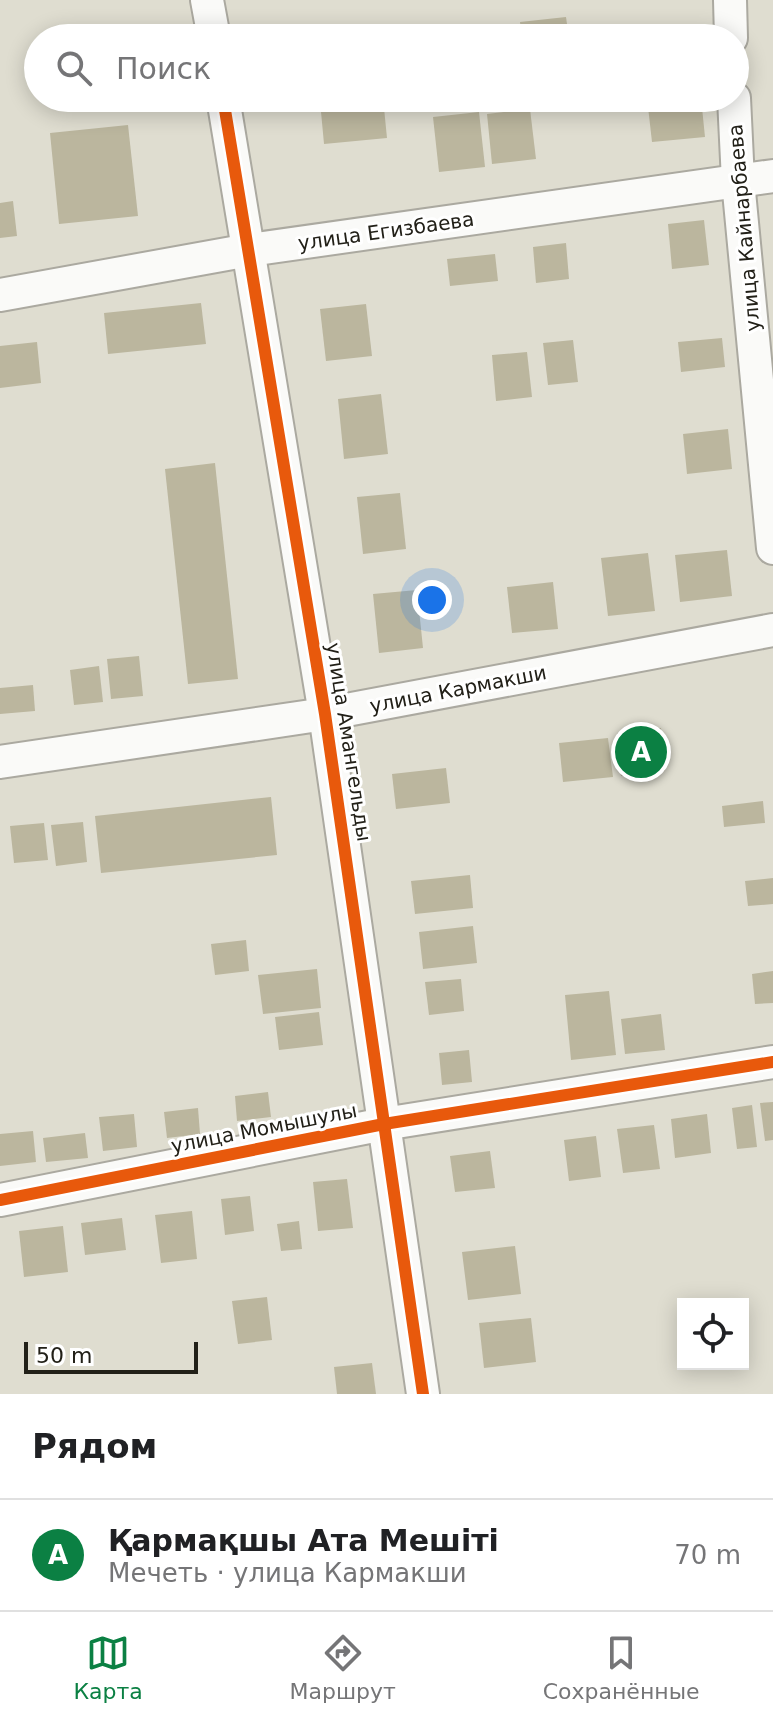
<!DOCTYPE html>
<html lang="ru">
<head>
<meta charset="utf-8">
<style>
  :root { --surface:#fff; --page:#f2f2f2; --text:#202124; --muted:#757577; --line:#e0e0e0; --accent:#0b8043 }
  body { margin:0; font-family:"DejaVu Sans",sans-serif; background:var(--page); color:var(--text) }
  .controls { position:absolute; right:24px; bottom:24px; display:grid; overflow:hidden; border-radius:0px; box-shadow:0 4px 20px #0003 }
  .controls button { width:72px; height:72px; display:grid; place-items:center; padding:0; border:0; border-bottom:2px solid var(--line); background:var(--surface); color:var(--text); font:40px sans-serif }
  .scale { position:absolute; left:24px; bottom:20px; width:174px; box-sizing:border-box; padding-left:8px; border:4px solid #222018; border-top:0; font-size:22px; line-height:28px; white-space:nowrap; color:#222018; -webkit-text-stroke:6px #fff; paint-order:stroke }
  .you { position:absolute; left:432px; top:600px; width:28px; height:28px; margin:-20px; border:6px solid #fff; border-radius:50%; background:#1a73e8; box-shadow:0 0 0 12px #1a73e833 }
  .badge { display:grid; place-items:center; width:52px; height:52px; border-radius:50%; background:var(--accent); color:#fff; font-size:26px; font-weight:700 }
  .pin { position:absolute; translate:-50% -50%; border:4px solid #fff; box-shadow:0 2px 8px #0006 }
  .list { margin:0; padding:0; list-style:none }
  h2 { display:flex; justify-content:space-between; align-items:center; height:104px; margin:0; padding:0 32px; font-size:34px }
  h2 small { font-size:26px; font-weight:400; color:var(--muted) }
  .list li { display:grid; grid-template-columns:52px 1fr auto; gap:24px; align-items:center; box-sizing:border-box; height:112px; padding:0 32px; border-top:2px solid var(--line) }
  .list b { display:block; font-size:30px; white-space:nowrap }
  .list p { margin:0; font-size:26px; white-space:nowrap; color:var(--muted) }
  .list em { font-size:26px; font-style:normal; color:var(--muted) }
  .icon { flex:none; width:44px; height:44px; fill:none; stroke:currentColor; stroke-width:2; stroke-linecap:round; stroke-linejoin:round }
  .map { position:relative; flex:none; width:773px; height:1394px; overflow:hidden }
  .search { position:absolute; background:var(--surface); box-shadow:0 4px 20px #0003; left:24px; right:24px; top:24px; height:88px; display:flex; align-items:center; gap:20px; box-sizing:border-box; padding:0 28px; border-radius:44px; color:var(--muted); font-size:30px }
  .sheet { height:216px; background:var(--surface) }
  nav { display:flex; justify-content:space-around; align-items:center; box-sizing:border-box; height:112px; border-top:2px solid var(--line); background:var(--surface); font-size:22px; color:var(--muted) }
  nav a { display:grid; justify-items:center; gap:4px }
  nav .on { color:var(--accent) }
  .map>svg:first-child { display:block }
  .building { fill:#bbb69e }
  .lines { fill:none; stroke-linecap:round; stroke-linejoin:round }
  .minor-casing { stroke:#aba9a0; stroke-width:36 }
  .minor { stroke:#fafaf8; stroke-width:32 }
  .cycleway-casing { stroke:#fff; stroke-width:17 }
  .cycleway { stroke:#e8590c; stroke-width:12 }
  .labels { text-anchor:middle; stroke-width:6; stroke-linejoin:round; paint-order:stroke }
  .street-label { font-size:20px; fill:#222018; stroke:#fff }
</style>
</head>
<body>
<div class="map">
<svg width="773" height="1394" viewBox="0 0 773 1394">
  <rect width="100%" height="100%" fill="#dfddd0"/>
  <g class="building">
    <polygon points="566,17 569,38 522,38 520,22"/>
    <polygon points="344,98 383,98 387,138 324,144 320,101"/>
    <polygon points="588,98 628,98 629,103 589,108"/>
    <polygon points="647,98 701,98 705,137 652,142"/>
    <polygon points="530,109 536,159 492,164 487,114"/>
    <polygon points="479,112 485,167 439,172 433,117"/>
    <polygon points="128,125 138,216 59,224 50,133"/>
    <polygon points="13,201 17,236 0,238 0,203"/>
    <polygon points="704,220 709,265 672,269 668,224"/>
    <polygon points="566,243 569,279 536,283 533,247"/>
    <polygon points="495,254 498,281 450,286 447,259"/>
    <polygon points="201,303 206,344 108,354 104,313"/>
    <polygon points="366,304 372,356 326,361 320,309"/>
    <polygon points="722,338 725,367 681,372 678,342"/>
    <polygon points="573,340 578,382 548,385 543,343"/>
    <polygon points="37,342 41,383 0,388 0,346"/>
    <polygon points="527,352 532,397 496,401 492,355"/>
    <polygon points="381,394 388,454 344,459 338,399"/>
    <polygon points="728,429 732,469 687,474 683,434"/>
    <polygon points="215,463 238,679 188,684 165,469"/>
    <polygon points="400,493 406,549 363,554 357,497"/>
    <polygon points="727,550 732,596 680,602 675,555"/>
    <polygon points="648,553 655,611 608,616 601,558"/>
    <polygon points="553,582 558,629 512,633 507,587"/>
    <polygon points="417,590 423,648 379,653 373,594"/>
    <polygon points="139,656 143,696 111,699 107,659"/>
    <polygon points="99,666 103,702 74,705 70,670"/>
    <polygon points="33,685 35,711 0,714 0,688"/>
    <polygon points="661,728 665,771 621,776 617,733"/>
    <polygon points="608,738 613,777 563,782 559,743"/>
    <polygon points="446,768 450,803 396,809 392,774"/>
    <polygon points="271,797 277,855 101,873 95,816"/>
    <polygon points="763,801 765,823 724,827 722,806"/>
    <polygon points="83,822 87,862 56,866 51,825"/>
    <polygon points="44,823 48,860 14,863 10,826"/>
    <polygon points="470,875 473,908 415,914 411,881"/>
    <polygon points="773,878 773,904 748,906 745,881"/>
    <polygon points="473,926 477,963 423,969 419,932"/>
    <polygon points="246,940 249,971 215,975 211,944"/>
    <polygon points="317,969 321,1008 263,1014 258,975"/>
    <polygon points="773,971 773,1003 755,1004 752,974"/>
    <polygon points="461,979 464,1011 429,1015 425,982"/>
    <polygon points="609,991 616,1055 571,1060 565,995"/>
    <polygon points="319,1012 323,1045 279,1050 275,1017"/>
    <polygon points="661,1014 665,1050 625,1054 621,1019"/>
    <polygon points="469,1050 472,1082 442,1085 439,1053"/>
    <polygon points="268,1092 271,1117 237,1121 235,1096"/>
    <polygon points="773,1102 773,1140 765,1141 760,1103"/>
    <polygon points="752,1105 757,1147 737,1149 732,1108"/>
    <polygon points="198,1108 200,1134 167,1138 164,1112"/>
    <polygon points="134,1114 137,1147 103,1151 99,1117"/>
    <polygon points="707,1114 711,1153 675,1158 671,1119"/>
    <polygon points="654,1125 660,1169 623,1173 617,1129"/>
    <polygon points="33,1131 36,1162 0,1166 0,1134"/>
    <polygon points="85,1133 88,1158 46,1162 43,1138"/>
    <polygon points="596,1136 601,1177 569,1181 564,1140"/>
    <polygon points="490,1151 495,1188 455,1192 450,1156"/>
    <polygon points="347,1179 353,1228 318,1231 313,1182"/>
    <polygon points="250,1196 254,1231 225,1235 221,1199"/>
    <polygon points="192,1211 197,1259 161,1263 155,1215"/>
    <polygon points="122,1218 126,1250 85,1255 81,1223"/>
    <polygon points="299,1221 302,1249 281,1251 277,1224"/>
    <polygon points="63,1226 68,1272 24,1277 19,1231"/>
    <polygon points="515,1246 521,1294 468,1300 462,1252"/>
    <polygon points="267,1297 272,1340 238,1344 232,1301"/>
    <polygon points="531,1318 536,1362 484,1368 479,1323"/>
    <polygon points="372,1363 376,1394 337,1394 334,1367"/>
  </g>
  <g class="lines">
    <defs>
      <g id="minor">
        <polyline points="207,0 214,38"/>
        <polyline points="730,0 731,38"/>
        <polyline points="223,98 325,714 423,1394"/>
        <polyline points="734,98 738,181 773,548"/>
        <polyline points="0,295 249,250 773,176"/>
        <polyline points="0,762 325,714 773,630"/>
        <polyline points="0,1200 384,1124 773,1062"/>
      </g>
    </defs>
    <use href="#minor" class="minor-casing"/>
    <use href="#minor" class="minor"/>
    <defs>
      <g id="cycleway">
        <polyline points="223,98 325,714 423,1394"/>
        <polyline points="0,1200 384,1124 773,1062"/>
      </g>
    </defs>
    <use href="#cycleway" class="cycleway-casing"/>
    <use href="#cycleway" class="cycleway"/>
  </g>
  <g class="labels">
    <g class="street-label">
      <text transform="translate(744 228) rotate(-95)" y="7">улица Кайнарбаева</text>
      <text transform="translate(386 231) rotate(-8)" y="7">улица Егизбаева</text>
      <text transform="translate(458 689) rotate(-11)" y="7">улица Кармакши</text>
      <text transform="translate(349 742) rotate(81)" y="7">улица Амангельды</text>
      <text transform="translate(264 1128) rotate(-11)" y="7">улица Момышулы</text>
    </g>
  </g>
</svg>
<div class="controls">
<button><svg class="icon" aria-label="locate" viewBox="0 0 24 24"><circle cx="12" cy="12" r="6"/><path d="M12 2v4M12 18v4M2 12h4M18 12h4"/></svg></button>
</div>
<div class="scale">50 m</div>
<div class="you"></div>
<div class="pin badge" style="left:641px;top:752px">A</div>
<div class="search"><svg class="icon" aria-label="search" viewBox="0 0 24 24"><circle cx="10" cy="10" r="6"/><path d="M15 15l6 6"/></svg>Поиск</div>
</div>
<section class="sheet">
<h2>Рядом<small></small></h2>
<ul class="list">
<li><span class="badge">A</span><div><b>Қармақшы Ата Мешіті</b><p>Мечеть · улица Кармакши</p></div><em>70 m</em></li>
</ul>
</section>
<nav>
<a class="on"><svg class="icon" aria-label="map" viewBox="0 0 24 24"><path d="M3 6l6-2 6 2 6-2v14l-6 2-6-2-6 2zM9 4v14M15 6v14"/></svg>Карта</a>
<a><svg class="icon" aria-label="directions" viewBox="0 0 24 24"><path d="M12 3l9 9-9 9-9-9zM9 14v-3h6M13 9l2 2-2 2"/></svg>Маршрут</a>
<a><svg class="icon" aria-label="saved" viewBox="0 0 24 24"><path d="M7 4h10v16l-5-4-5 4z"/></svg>Сохранённые</a>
</nav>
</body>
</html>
